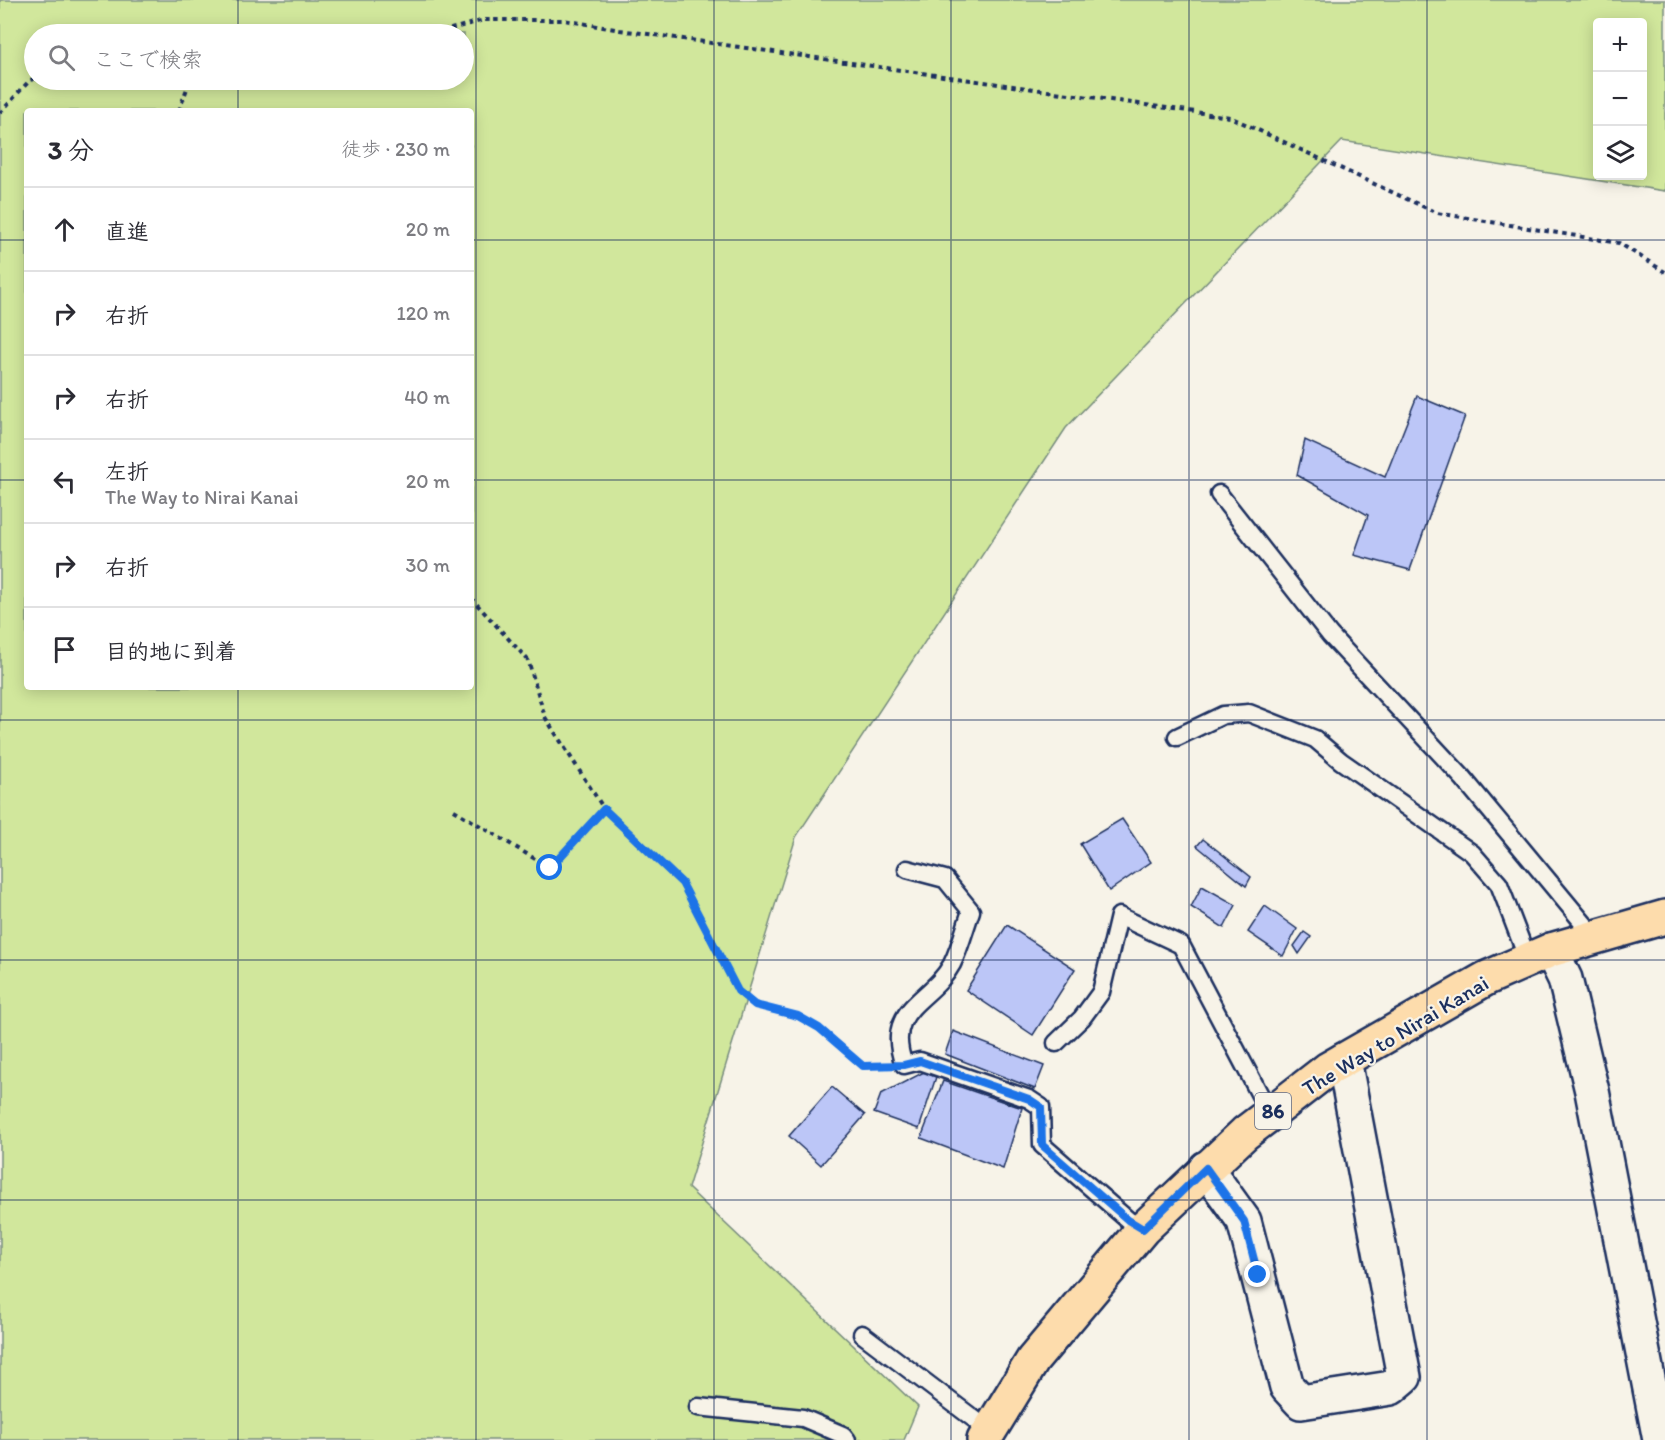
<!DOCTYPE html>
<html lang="ja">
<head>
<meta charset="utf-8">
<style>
  :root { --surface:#fff; --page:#f2f2f3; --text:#2b2b33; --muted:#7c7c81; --line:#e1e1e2 }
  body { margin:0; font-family:Itim,"Klee One",sans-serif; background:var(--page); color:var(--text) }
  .controls { position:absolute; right:18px; top:18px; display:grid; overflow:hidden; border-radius:6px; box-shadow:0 3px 15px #0003 }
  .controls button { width:54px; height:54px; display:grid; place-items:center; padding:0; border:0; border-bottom:2px solid var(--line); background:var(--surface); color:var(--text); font:30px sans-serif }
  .stop { position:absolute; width:18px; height:18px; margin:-14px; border:4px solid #1a73e8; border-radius:50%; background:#fff }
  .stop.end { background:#1a73e8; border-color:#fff; box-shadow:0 2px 6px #0008 }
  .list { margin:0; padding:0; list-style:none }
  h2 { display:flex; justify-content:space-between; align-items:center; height:78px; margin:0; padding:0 24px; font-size:26px }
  h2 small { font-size:20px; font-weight:400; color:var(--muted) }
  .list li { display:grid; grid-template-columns:39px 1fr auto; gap:18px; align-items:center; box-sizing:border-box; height:84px; padding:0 24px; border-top:2px solid var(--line) }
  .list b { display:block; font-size:22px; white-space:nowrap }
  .list p { margin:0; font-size:20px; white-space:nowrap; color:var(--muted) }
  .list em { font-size:20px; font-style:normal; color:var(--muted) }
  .icon { flex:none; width:33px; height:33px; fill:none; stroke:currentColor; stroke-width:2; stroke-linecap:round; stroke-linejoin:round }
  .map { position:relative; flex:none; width:1665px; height:1440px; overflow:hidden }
  .search { position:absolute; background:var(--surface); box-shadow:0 3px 15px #0003; left:24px; top:24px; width:450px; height:66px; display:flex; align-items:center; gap:15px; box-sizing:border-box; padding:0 21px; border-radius:33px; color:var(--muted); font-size:22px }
  .panel { position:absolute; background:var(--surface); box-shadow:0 3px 15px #0003; left:24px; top:108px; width:450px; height:582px; border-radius:6px }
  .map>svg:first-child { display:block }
  .green { fill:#d1e79c; stroke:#768b7d; stroke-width:1.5; fill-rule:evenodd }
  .building { fill:#bcc6f7; stroke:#1b2f5e; stroke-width:1.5 }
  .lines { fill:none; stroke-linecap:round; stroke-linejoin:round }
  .lane-casing { stroke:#1b2f5e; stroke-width:21 }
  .street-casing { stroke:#1b2f5e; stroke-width:38 }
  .primary-casing { stroke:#1b2f5e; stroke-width:38 }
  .path { stroke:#1b2f5e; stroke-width:4; stroke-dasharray:4.5 4.5; stroke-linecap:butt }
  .lane { stroke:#f7f3e8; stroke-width:16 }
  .street { stroke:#f7f3e8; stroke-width:33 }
  .primary { stroke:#fddcac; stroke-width:33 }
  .route { stroke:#1a73e8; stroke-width:8 }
  .grid { fill:none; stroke:#1b2f5e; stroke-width:1.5; stroke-opacity:0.55 }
  .labels { text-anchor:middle; stroke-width:4.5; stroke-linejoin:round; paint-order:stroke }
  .shield { fill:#f7f3e8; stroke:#5d6a87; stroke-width:1.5 }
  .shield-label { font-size:21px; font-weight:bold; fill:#1b2f5e }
  .street-label { font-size:22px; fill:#1b2f5e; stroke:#f7f3e8 }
</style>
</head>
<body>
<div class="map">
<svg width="1665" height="1440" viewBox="0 0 1665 1440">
  <rect width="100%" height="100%" fill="#f7f3e8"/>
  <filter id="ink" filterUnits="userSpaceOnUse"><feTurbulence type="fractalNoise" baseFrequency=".0167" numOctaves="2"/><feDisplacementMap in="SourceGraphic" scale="12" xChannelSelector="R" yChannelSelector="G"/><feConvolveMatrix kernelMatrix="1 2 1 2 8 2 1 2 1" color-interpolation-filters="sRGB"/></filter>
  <g filter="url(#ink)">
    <path class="green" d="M0 0H1665V191L1342 141 1066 428 796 837 688 1188 918 1407 904 1440H0ZM1598 22H1642V176H1598ZM34 34H464V80H34ZM27 111H471V687H27Z"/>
    <g class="building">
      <polygon points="1417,396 1465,416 1410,570 1354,555 1368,515 1297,475 1305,440 1385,477"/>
      <polygon points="1122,819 1151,862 1109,891 1080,844"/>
      <polygon points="1203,839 1251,877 1246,886 1197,846"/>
      <polygon points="1202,886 1236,905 1224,928 1191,907"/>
      <polygon points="1265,906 1297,929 1283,956 1248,932"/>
      <polygon points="1007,925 1075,969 1033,1035 966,990"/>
      <polygon points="1304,932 1311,937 1299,954 1294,946"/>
      <polygon points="953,1031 1044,1066 1035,1089 945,1054"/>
      <polygon points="924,1072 936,1077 919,1129 874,1113 881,1094"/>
      <polygon points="943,1081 1022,1108 1003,1169 921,1138"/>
      <polygon points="832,1087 865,1115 821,1165 789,1136"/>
    </g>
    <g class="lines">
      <defs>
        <g id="lane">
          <polyline points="1219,494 1330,635 1463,778 1595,937"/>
          <polyline points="1177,737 1223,715 1249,713 1315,739 1341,761 1472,853 1499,884 1528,960"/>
          <path d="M907 869 945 879 971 911C965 928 960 948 952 964 931 1003 883 1007 904 1065L920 1061 1029 1099 1041 1107 1042 1145 1128 1220 1143 1229"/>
          <polyline points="1056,1043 1082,1018 1101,992 1119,916 1181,945 1270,1114"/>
          <polyline points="862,1334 990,1431"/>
          <polyline points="698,1407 803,1418 843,1435 847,1440"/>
        </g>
        <g id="street">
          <polyline points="1551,950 1565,979 1592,1091 1660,1440"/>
          <polyline points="1206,1168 1244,1221 1287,1387 1301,1402 1391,1388 1404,1377 1344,1060"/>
        </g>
        <polyline id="primary" points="984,1440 1033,1360 1143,1229 1245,1133 1270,1114 1328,1069 1487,978 1551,950 1665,917"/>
      </defs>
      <use href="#lane" class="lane-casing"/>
      <use href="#street" class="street-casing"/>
      <use href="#primary" class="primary-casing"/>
      <g class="path">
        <polyline points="228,34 297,34"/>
        <polyline points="433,34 484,20 564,20 620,30 1230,117 1437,213 1619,243 1665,272"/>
        <polyline points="179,111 190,80"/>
        <polyline points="0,113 30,80 34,79"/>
        <polyline points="604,809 682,883 738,991 755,1005 798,1016 819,1028 863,1066 880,1066"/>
        <polyline points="454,810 550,868 604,809 545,717 528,660 471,598"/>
      </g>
      <use href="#lane" class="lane"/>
      <use href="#street" class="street"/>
      <use href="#primary" class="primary"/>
    </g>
  </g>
  <g class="lines" filter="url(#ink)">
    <polyline class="route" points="550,868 604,809 682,883 738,991 755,1005 798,1016 819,1028 863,1066 904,1065 920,1061 1029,1099 1041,1107 1042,1145 1128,1220 1143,1229 1206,1168 1244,1221 1258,1275"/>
  </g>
  <path class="grid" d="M238 0V34M476 0V1440M714 0V1440M951 0V1440M1189 0V1440M1427 0V1440M238 80V111M0 240H27M471 240H1665M0 480H27M471 480H1665M238 687V1440M0 720H1665M0 960H1665M0 1200H1665"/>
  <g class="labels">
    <rect class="shield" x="1255" y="1093" width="36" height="36" rx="4.5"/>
    <g class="shield-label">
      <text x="1273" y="1118">86</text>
    </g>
    <g class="street-label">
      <text transform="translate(1395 1035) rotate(-31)" y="8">The Way to Nirai Kanai</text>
    </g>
  </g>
</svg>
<div class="controls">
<button>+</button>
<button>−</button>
<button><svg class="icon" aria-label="layers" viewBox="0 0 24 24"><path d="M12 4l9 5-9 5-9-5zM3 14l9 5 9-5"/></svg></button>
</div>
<div class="stop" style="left:550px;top:868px"></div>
<div class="stop end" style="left:1258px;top:1275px"></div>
<div class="search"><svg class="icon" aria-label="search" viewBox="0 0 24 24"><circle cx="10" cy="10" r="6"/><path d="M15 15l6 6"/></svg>ここで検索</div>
<section class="panel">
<h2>3 分<small>徒歩 · 230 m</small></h2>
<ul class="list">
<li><svg class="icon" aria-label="ahead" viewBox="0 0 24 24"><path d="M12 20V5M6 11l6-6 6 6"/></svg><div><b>直進</b></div><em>20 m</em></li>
<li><svg class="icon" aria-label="right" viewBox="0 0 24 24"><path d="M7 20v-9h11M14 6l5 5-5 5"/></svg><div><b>右折</b></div><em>120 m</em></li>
<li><svg class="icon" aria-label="right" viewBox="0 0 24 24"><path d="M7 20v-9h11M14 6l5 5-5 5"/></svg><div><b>右折</b></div><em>40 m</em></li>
<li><svg class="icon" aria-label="left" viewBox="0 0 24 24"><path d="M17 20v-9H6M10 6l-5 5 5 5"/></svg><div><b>左折</b><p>The Way to Nirai Kanai</p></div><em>20 m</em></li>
<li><svg class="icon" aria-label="right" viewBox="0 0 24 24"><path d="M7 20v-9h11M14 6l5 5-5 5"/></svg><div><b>右折</b></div><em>30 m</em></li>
<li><svg class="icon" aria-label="arrive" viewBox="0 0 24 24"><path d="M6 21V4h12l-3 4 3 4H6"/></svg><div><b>目的地に到着</b></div></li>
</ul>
</section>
</div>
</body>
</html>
